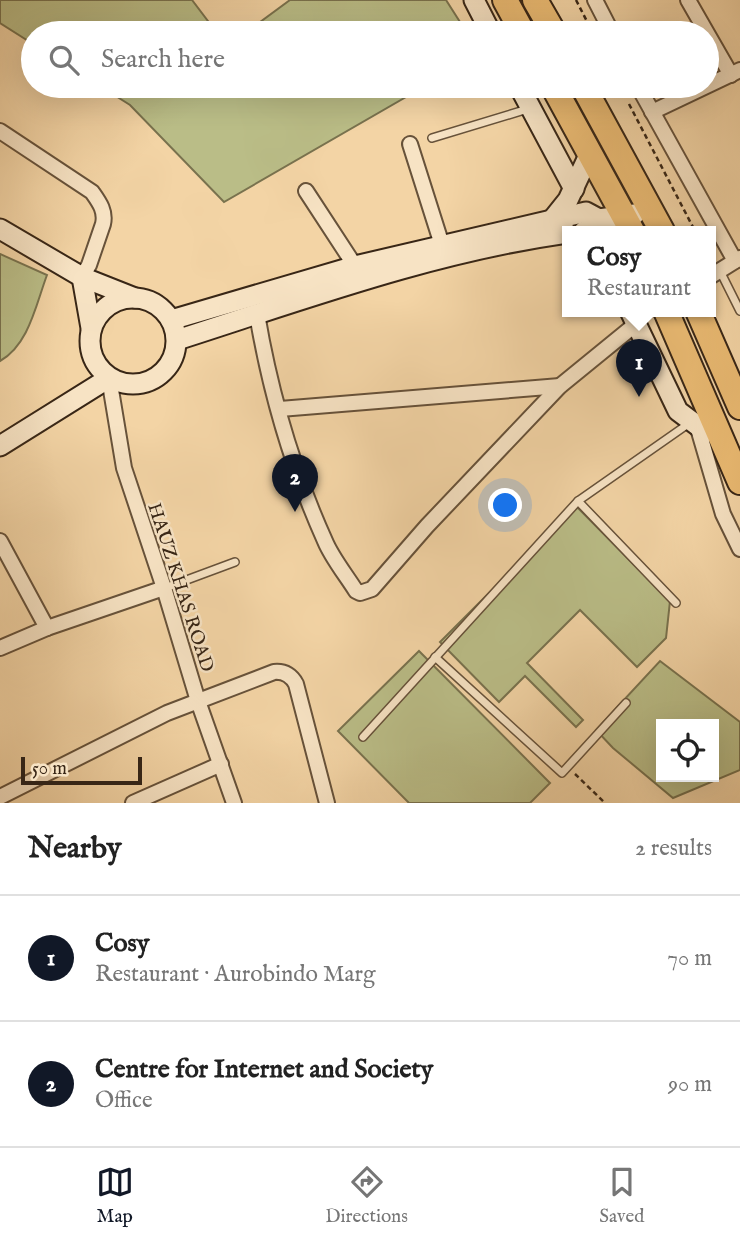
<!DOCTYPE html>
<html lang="en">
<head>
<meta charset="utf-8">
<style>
  :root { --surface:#fff; --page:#f6f6f6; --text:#222; --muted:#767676; --line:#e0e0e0; --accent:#111827 }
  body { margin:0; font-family:"IM FELL English",serif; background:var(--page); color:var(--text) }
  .controls { position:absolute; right:21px; bottom:21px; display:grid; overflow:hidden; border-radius:0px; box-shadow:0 7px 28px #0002 }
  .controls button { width:63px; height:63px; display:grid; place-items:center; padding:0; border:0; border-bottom:2px solid var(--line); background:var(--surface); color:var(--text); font:35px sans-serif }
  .scale { position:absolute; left:21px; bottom:18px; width:121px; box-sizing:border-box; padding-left:7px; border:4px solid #382616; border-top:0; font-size:19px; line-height:24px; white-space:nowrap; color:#382616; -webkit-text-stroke:5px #f7e3c4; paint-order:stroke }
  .you { position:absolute; left:506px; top:506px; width:24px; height:24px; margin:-18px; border:5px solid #fff; border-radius:50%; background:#1a73e8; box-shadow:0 0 0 10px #1a73e833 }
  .badge { display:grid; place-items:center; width:46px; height:46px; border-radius:50%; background:var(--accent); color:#fff; font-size:23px; font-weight:700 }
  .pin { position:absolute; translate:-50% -58px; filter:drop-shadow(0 2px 4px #0008) }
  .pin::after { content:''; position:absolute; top:37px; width:24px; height:21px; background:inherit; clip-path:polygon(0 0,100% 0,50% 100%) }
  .popup { position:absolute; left:562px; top:226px; width:154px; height:91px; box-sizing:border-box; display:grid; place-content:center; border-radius:0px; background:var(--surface); filter:drop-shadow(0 2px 5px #0005); font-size:23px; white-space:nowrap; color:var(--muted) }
  .popup b { font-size:26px; color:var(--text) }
  .popup::after { content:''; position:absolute; left:50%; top:100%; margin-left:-14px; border:14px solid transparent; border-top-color:var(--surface) }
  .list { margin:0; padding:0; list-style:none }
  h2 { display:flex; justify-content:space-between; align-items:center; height:91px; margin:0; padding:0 28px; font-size:30px }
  h2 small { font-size:23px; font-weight:400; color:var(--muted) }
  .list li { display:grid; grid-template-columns:46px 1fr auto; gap:21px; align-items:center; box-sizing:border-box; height:126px; padding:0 28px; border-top:2px solid var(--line) }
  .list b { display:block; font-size:26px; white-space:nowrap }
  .list p { margin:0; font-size:23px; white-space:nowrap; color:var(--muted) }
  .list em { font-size:23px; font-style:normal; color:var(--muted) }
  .icon { flex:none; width:38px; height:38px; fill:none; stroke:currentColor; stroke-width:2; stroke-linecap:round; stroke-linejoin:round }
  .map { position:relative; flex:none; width:740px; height:803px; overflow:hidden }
  .search { position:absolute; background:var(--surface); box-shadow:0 7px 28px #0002; left:21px; right:21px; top:21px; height:77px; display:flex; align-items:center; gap:18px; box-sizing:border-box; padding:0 24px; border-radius:38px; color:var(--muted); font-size:26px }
  .sheet { height:343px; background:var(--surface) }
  nav { display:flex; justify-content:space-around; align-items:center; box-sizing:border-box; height:98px; border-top:2px solid var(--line); background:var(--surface); font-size:19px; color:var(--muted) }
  nav a { display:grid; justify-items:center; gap:4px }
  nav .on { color:var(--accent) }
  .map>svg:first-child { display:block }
  .green { fill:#babd87; stroke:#79724e; stroke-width:2; fill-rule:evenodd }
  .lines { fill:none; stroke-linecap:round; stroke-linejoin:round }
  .lane-casing { stroke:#67523a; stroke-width:10 }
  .street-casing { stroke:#67523a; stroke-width:18 }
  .secondary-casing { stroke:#382616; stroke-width:23 }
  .highway-casing { stroke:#382616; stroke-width:28 }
  .path { stroke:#382616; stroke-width:2.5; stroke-dasharray:5 3.5; stroke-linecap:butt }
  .lane { stroke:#f7e3c4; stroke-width:7 }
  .street { stroke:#f7e3c4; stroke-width:14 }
  .secondary { stroke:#f7e3c4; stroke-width:19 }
  .highway { stroke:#eaba72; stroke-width:24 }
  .labels { text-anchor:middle; stroke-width:5; stroke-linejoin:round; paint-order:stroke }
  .street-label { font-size:19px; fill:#382616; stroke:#f7e3c4 }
</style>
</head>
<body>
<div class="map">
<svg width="740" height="803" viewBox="0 0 740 803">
  <rect width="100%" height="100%" fill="#f3d4a5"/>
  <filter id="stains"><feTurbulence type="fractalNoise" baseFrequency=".00286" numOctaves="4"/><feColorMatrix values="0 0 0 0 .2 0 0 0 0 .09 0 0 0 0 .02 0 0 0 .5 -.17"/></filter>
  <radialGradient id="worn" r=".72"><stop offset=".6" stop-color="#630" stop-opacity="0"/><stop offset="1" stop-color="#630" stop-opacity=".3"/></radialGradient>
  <g class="green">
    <polygon points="0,0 192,0 217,33 33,33 33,44 0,23"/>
    <polygon points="290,0 446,0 467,33 245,33"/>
    <polygon points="100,86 425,86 224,202 130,105"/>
    <path d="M0 254 47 275C36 304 29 345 0 361Z"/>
    <polygon points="576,506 670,601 666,638 637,667 580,610 527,663 583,720 576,727 525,676 499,702 440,642"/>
    <polygon points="419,651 550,783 530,803 409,803 338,731"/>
    <path d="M660 661 740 722V770L673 798 613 748 596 730ZM661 724H714V777H661Z"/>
  </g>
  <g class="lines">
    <defs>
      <g id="lane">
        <polyline points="432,138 531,108"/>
        <polyline points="720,271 740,311"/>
        <polyline points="578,501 676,603"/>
        <polyline points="165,588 235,562"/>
        <polyline points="435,657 562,773 626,703"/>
        <polyline points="363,737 578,501 691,422"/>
      </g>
      <g id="street">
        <polyline points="595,0 612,33"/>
        <polyline points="688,0 731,75"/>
        <polyline points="638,86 735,261"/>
        <polyline points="652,112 740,70"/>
        <path d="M0 131 92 192C99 202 106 211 103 224L89 265 82 277"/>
        <polyline points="410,144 442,245"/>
        <polyline points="306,191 355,266"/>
        <polyline points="711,276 740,258"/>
        <path d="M257 314C270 391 293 470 325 541 332 558 346 575 356 591L360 593 372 589 427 526 560 386 636 324"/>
        <polyline points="109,378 124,468 164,588 198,701 234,803"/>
        <polyline points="280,409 560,386"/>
        <polyline points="697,425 723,514 740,549"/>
        <polyline points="0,541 47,628"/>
        <polyline points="0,648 47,628 164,588"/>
        <path d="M0 797 167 713 274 672C284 671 291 675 296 684L327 803"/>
        <polyline points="133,803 221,764"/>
      </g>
      <g id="secondary">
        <polyline points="474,0 491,33"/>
        <polyline points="519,86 574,189"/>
        <polyline points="552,220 568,200 590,153"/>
        <polyline points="0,229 82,277 135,298"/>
        <polyline points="584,231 590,230 599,219"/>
        <polyline points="82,277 91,328"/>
        <circle cx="133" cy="341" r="43"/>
        <polyline points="630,311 678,411 698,426 719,435"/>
        <polyline points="171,320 355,266 586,212 599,219 635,214"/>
        <path d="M177 340C305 299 433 252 567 233"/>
        <polyline points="0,446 109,378"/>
      </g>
      <g id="highway">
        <polyline points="505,0 523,33"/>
        <polyline points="535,0 554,33"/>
        <polyline points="553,86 632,231"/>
        <polyline points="583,86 662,231"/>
        <polyline points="666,311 740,482"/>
        <polyline points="698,311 740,407"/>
      </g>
    </defs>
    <use href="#lane" class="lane-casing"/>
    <use href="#street" class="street-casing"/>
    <use href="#secondary" class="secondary-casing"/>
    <use href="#highway" class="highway-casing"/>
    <g class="path">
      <polyline points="576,0 593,33"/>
      <polyline points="629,104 695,231"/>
      <polyline points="575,774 605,803"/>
    </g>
    <use href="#lane" class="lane"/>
    <use href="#street" class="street"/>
    <use href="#secondary" class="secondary"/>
    <use href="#highway" class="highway"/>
  </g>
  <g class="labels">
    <g class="street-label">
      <text transform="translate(182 587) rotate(72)" y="7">HAUZ KHAS ROAD</text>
    </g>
  </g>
  <rect width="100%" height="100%" filter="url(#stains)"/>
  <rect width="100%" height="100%" fill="url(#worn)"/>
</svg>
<div class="controls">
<button><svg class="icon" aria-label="locate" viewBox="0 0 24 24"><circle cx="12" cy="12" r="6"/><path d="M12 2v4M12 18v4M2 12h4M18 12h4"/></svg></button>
</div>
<div class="scale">50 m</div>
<div class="you"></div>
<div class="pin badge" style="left:639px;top:397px">1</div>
<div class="popup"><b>Cosy</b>Restaurant</div>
<div class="pin badge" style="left:295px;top:512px">2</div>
<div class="search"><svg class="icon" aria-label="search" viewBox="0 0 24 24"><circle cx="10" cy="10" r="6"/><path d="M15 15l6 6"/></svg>Search here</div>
</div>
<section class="sheet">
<h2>Nearby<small>2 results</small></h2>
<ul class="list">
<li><span class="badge">1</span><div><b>Cosy</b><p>Restaurant · Aurobindo Marg</p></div><em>70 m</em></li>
<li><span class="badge">2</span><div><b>Centre for Internet and Society</b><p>Office</p></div><em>90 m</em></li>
</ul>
</section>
<nav>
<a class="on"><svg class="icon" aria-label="map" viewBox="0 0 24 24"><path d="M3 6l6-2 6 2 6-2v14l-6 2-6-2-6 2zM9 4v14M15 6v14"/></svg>Map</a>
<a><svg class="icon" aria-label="directions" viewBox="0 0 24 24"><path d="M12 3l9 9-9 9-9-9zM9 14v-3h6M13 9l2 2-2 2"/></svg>Directions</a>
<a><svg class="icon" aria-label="saved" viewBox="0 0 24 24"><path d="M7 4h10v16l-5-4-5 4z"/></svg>Saved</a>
</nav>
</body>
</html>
